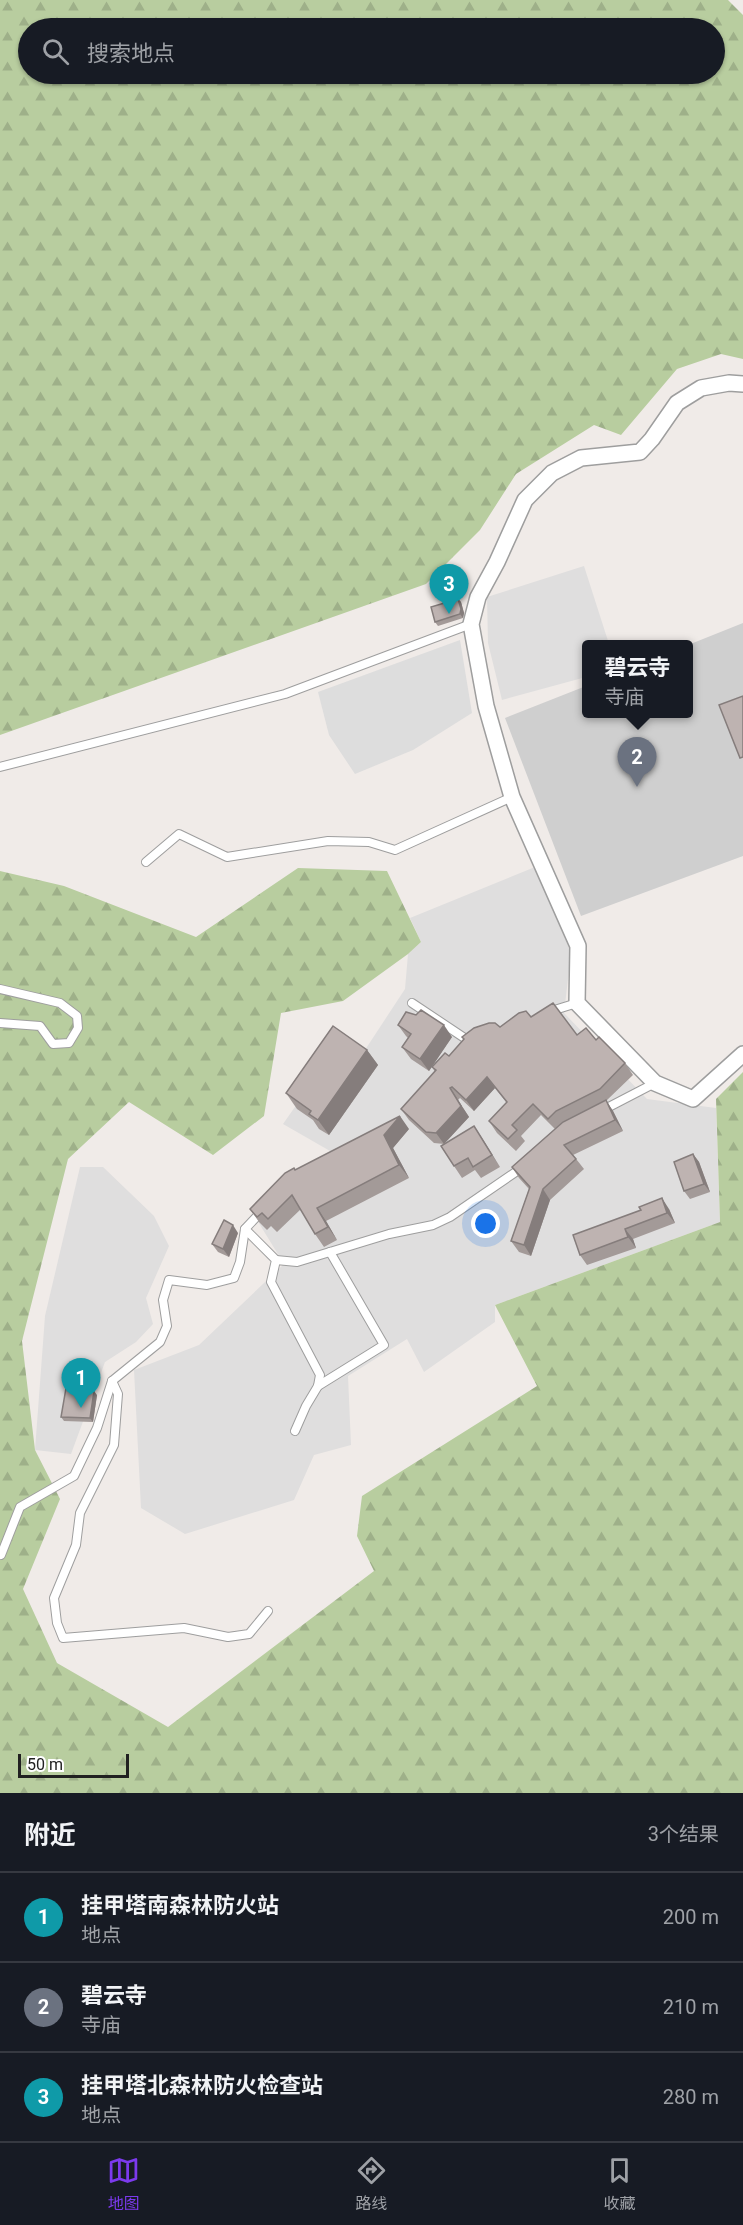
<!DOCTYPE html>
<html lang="zh">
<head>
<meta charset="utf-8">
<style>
  :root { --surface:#171b24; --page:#20242c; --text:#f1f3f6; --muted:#9ea1a6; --line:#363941; --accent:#7c3aed }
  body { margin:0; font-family:Roboto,"Noto Sans SC",sans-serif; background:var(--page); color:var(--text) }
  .scale { position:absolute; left:18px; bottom:15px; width:111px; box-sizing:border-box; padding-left:6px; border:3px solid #212121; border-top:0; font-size:16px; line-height:21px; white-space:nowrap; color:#212121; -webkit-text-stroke:4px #fff; paint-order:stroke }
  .you { position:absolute; left:486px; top:1224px; width:21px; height:21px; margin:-15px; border:4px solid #fff; border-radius:50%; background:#1a73e8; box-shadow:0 0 0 9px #1a73e833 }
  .badge { display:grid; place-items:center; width:39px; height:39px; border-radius:50%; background:var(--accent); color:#fff; font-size:20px; font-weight:700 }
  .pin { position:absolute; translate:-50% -50px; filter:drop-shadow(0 2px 3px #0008) }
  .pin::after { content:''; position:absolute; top:32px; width:21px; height:18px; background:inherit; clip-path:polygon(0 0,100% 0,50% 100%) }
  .popup { position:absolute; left:582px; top:640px; width:111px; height:78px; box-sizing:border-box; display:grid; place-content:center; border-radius:6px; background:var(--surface); filter:drop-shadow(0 2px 4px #0005); font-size:20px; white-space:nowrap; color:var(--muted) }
  .popup b { font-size:22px; color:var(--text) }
  .popup::after { content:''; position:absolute; left:50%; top:100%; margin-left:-12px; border:12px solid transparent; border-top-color:var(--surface) }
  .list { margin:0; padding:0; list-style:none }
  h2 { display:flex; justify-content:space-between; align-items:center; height:78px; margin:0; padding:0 24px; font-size:26px }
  h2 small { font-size:20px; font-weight:400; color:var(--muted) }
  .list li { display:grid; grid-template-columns:39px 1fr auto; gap:18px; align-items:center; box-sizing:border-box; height:90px; padding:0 24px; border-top:2px solid var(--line) }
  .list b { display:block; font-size:22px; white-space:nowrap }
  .list p { margin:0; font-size:20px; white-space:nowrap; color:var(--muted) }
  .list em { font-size:20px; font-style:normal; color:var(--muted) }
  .icon { flex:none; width:33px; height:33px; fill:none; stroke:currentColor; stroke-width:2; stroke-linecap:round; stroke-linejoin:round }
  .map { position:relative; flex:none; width:743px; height:1793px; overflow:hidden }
  .search { position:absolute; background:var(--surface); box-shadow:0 2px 4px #0004; left:18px; right:18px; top:18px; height:66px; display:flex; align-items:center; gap:15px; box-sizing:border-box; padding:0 21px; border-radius:33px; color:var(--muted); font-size:22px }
  .sheet { height:348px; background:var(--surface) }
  nav { display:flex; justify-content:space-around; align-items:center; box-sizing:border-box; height:84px; border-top:2px solid var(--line); background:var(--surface); font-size:16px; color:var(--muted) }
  nav a { display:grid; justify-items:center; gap:3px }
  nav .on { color:var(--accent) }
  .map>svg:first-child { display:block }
  .residential { fill:#dfdede }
  .religious { fill:#cfcfcf }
  .forest { fill:url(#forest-firs); fill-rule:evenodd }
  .parking { fill:#ddd }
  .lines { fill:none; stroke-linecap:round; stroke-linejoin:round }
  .lane-casing { stroke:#9e9e9e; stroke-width:10 }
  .street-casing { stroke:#9e9e9e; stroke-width:18 }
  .lane { stroke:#fff; stroke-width:8 }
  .street { stroke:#fff; stroke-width:15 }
  .wall { fill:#a39a98 }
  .shaded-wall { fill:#857d7c }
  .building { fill:#beb3b1; stroke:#857d7c; stroke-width:1.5 }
</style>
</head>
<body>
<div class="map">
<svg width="743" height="1793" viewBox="0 0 743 1793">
  <defs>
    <pattern id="forest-firs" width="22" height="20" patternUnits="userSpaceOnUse" patternTransform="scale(1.5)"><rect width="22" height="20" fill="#b8cd9f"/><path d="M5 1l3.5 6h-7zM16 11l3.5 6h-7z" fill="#9eb089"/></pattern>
  </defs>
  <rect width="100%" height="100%" fill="#f0ebe8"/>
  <g class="residential">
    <polygon points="584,566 609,644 586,644 586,677 502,700 488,643 487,597"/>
    <polygon points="535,867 571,953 564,1013 647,1099 716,1108 720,1222 495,1305 495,1322 424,1372 407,1339 348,1376 351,1445 314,1455 294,1500 185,1534 141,1508 134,1370 199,1345 284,1264 257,1220 344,1159 283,1124 344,1037 363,1053 405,989 408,954 421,942 410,918"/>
    <polygon points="80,1167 103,1167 154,1216 169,1246 146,1298 153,1324 136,1342 105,1362 71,1454 35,1450 45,1316"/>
  </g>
  <polygon class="religious" points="743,623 743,856 581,916 505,718 586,686 586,714 688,714 688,645"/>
  <g class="forest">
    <path d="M0 0H728L743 15V359L721 354 677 369 621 435 594 425 516 474 480 530 426 584 0 735ZM28 28H714V74H28Z"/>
    <polygon points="298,868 387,871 421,942 408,954 343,1001 281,1013 264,1116 213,1155 129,1102 68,1159 22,1341 35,1450 60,1499 23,1589 57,1663 168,1727 374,1571 357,1536 362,1496 537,1386 495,1305 720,1222 716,1099 743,1072 743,1793 0,1793 0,871 64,886 196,937"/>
  </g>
  <polygon class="parking" points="460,640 472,713 413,750 355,774 329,735 318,692"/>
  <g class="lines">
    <defs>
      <g id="lane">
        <polyline points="0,767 285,694 471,624"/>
        <polyline points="146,862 179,834 227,857 328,841 369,842 395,850 512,797"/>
        <polyline points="0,989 60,1003 77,1016 78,1028 69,1043 53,1044 40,1026 0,1023"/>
        <polyline points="412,1003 466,1039"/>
        <polyline points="548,1012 577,1003"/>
        <polyline points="603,1110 655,1083"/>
        <polyline points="245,1229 276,1260 271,1282 320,1375 318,1386 306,1406 295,1431"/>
        <polyline points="276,1260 297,1262 389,1234 433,1225 450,1217 523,1167"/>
        <polyline points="112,1381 118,1394 114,1445 80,1513 76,1545 54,1598 57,1623 63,1638 184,1628 228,1637 249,1634 268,1611"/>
        <polyline points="318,1386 384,1345 330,1252"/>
        <polyline points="0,1553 1,1555 20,1507 74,1476 97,1428 112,1381 160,1342 167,1326 163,1300 169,1280 207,1285 234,1278 240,1262 245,1229 261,1212"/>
      </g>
      <polyline id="street" points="743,384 729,383 701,388 677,403 652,439 640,452 581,458 552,473 525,500 497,562 478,597 471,624 486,706 512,797 578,946 577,1003 655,1083 693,1099 743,1054"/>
    </defs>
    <use href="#lane" class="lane-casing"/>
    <use href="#street" class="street-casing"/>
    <use href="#lane" class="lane"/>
    <use href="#street" class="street"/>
  </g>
  <g class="wall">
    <polygon points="458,599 461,602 464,613 463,618 438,626 435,622"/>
    <polygon points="531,1017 577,1035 596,1040 625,1063 633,1075 606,1101 613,1111 623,1131 573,1155 584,1169 550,1200 531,1256 519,1252 511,1241 529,1189 519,1178 512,1167 555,1129 541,1115 521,1136 525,1141 516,1151 497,1133 489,1121 507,1103 495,1088 474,1111 460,1098 458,1100 469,1117 444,1144 434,1143 409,1120 401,1109 435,1072 432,1067 449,1056 500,1027"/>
    <polygon points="398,1025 452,1037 429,1071 411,1059 402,1047 408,1038 406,1036"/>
    <polygon points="367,1050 378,1065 329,1135 319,1129 313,1120 297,1109 286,1093"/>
    <polygon points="474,1126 500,1167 481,1178 475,1170 462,1178 454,1166"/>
    <polygon points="409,1129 393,1148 409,1178 326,1221 337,1240 324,1247 315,1234 301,1209 277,1232 271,1226 267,1230 259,1222 250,1209 296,1170"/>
    <polygon points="693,1154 699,1162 710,1192 690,1199 684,1191"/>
    <polygon points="669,1209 675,1223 633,1239 636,1248 587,1265 580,1255 641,1210"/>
    <polygon points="238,1233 229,1257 218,1252 212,1244"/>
    <polygon points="97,1395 93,1422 64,1421 61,1417"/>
  </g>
  <g class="shaded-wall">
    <polygon points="458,599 461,602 464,613 463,618 460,614"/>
    <polygon points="444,1025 452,1037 429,1071 420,1059"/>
    <polygon points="367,1050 378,1065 329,1135 318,1120"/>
    <polygon points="487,1077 495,1088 474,1111 466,1100"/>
    <polygon points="450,1088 469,1117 444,1144 436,1133"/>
    <polygon points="606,1100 613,1111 623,1131 615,1120"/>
    <polygon points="400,1116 409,1129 393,1148 409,1178 399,1165 384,1135"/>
    <polygon points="474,1126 482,1138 500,1167 492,1155"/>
    <polygon points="693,1154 699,1162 710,1192 704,1184"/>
    <polygon points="543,1189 550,1200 531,1256 524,1245"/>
    <polygon points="662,1198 669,1209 675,1223 667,1213"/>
    <polygon points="317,1208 326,1221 337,1240 328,1227"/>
    <polygon points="233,1225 238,1233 229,1257 223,1249"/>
    <polygon points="625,1229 633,1239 636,1248 628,1237"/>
    <polygon points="94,1391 97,1395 93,1422 90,1418"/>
  </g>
  <g class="building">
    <polygon points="458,599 461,609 460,614 435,622 431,607"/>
    <polygon points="743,696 743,757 740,758 719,705"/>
    <polygon points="553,1003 577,1035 586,1028 596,1040 599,1037 625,1063 600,1089 556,1111 548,1119 533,1104 512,1125 517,1130 508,1139 489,1121 507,1102 487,1077 466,1100 452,1087 450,1088 461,1106 436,1133 426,1132 401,1109 436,1070 432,1067 445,1053 449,1056 464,1039 462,1037 474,1028 489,1023 495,1023 500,1027 519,1013 526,1011 531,1017"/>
    <polygon points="421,1010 444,1025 420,1059 402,1047 411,1034 398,1025 406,1012 416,1015"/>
    <polygon points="333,1026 367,1050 318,1120 309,1114 311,1111 286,1093"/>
    <polygon points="606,1100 615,1120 564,1145 576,1159 543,1189 524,1245 511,1241 530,1187 512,1167 563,1122"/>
    <polygon points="400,1116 384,1135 399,1165 317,1208 328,1227 315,1234 292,1195 268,1219 262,1213 257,1217 250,1209 285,1173 294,1168 295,1170"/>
    <polygon points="474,1126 492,1155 473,1167 468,1158 454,1166 441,1146"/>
    <polygon points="693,1154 704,1184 684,1191 674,1162"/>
    <polygon points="662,1198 667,1213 625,1229 628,1237 580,1255 573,1235 641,1210 639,1207"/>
    <polygon points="224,1220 233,1225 223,1249 212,1244"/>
    <polygon points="66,1388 94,1391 90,1418 61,1417"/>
  </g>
</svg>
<div class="scale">50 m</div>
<div class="you"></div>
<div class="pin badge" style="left:81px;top:1408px;background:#0f9aa8">1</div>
<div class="pin badge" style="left:637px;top:787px;background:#6b7280">2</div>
<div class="popup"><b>碧云寺</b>寺庙</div>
<div class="pin badge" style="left:449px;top:614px;background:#0f9aa8">3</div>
<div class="search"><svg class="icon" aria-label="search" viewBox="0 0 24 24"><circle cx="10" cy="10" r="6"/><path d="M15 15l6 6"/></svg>搜索地点</div>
</div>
<section class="sheet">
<h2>附近<small>3个结果</small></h2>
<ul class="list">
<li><span class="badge" style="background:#0f9aa8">1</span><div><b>挂甲塔南森林防火站</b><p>地点</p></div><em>200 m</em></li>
<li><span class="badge" style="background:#6b7280">2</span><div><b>碧云寺</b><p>寺庙</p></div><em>210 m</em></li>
<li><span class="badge" style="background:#0f9aa8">3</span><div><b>挂甲塔北森林防火检查站</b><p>地点</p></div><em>280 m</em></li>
</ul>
</section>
<nav>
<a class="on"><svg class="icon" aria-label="map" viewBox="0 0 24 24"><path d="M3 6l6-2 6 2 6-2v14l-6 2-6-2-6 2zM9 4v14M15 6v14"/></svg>地图</a>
<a><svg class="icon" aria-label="directions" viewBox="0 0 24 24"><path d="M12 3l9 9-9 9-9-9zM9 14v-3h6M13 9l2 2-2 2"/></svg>路线</a>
<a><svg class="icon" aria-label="saved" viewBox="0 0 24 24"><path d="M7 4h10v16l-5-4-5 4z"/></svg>收藏</a>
</nav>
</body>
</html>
